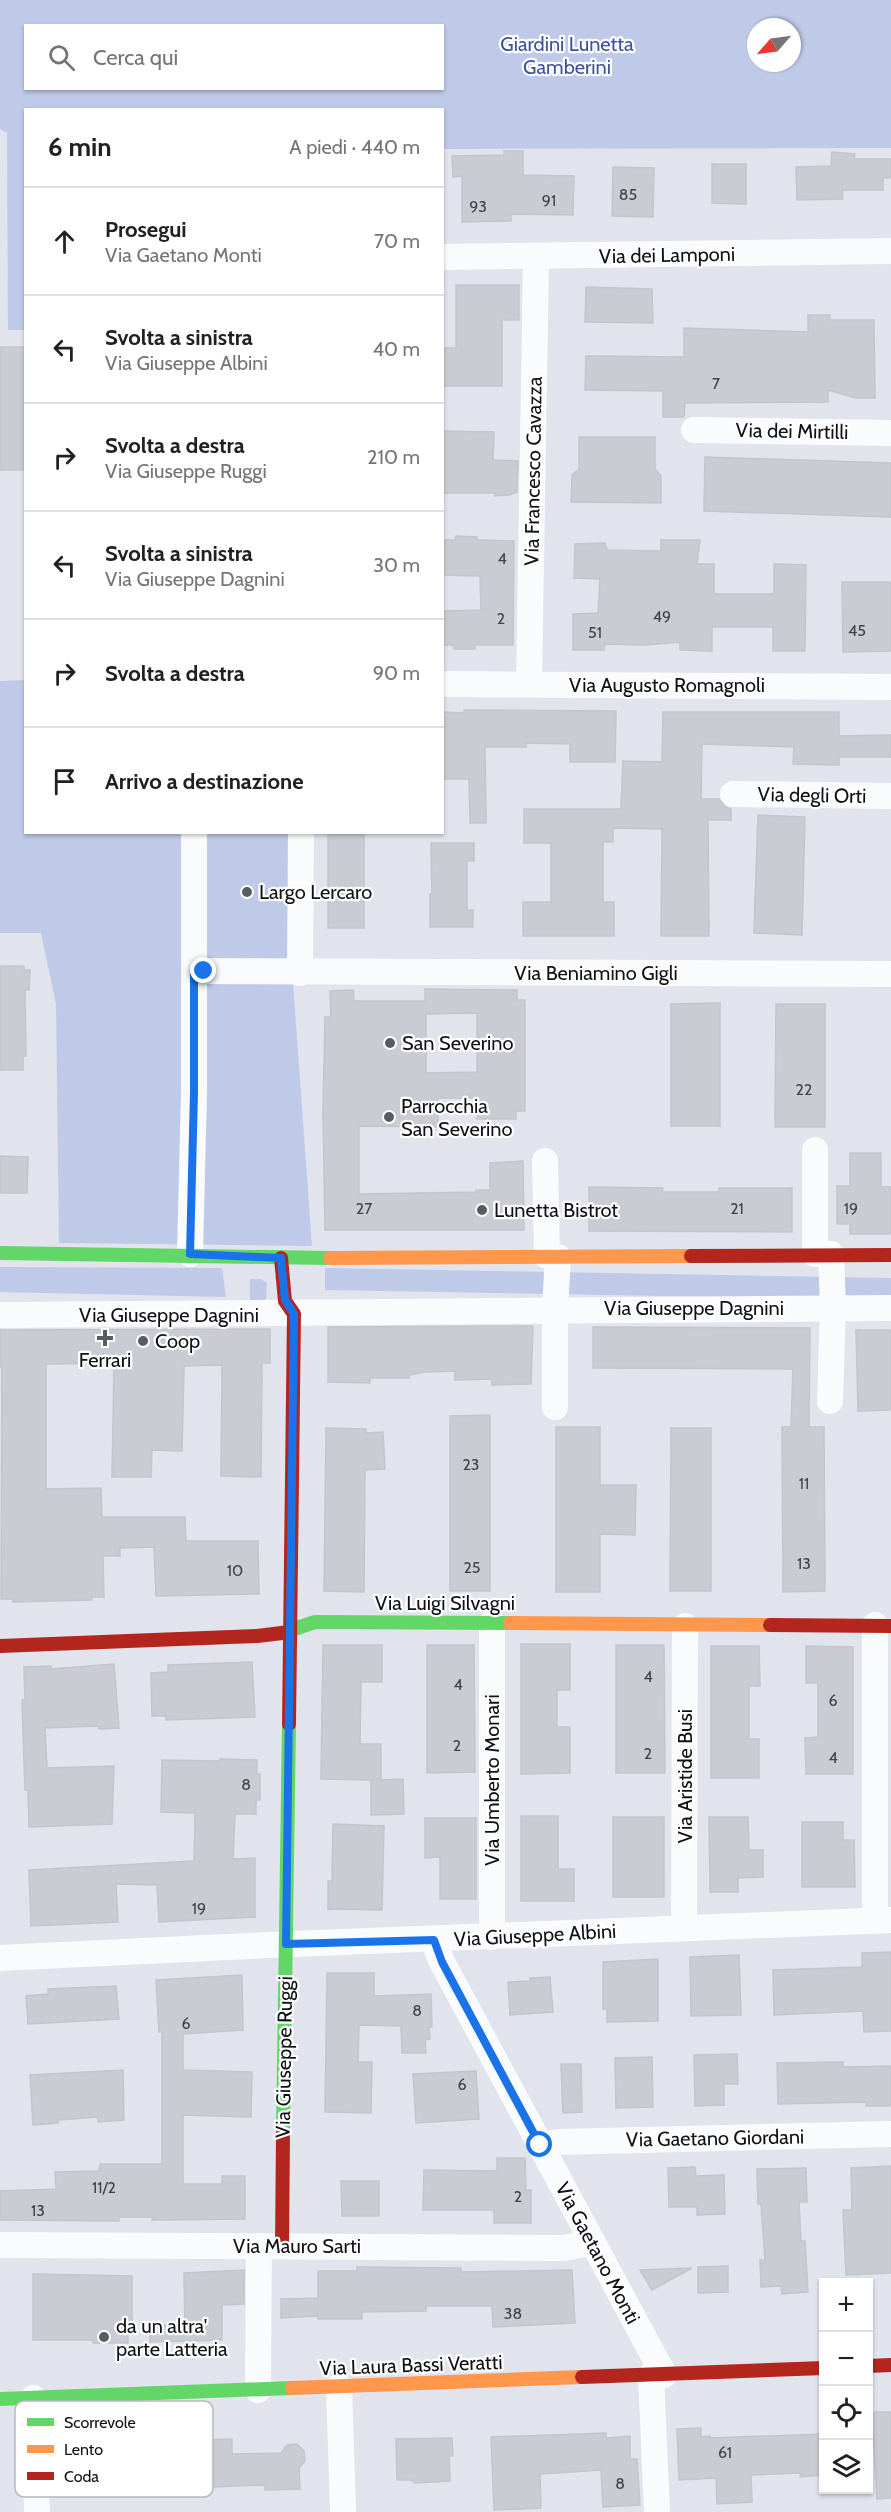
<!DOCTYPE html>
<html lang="it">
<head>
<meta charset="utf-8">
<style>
  :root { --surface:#fff; --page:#f2f2f2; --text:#202124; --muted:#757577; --line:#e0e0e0 }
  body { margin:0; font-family:Cabin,sans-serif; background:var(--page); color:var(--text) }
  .controls { position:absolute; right:18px; bottom:18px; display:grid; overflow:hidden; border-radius:0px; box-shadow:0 2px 4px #0004 }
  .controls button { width:54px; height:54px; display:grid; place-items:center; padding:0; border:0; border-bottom:2px solid var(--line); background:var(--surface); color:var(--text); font:30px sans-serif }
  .compass { position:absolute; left:747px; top:18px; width:54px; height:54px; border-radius:50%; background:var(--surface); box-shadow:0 2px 4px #0004; rotate:242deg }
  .stop { position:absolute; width:18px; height:18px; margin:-14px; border:4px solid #1a73e8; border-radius:50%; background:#fff }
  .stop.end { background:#1a73e8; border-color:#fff; box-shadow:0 2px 6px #0008 }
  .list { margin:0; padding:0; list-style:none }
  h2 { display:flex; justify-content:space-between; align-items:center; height:78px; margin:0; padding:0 24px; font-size:26px }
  h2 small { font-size:20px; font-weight:400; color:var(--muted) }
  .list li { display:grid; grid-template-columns:39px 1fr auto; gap:18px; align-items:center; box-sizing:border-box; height:108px; padding:0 24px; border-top:2px solid var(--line) }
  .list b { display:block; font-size:22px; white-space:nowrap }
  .list p { margin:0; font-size:20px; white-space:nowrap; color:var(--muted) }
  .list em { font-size:20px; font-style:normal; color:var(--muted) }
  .icon { flex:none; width:33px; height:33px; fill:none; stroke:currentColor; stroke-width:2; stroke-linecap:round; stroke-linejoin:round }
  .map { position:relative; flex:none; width:891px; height:2512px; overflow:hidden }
  .search { position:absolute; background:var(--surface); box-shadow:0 2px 4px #0004; left:24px; top:24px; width:420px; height:66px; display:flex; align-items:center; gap:15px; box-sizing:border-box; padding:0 21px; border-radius:0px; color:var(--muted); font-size:22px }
  .panel { position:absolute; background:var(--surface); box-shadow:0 2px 4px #0004; left:24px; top:108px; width:420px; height:726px; border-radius:0px }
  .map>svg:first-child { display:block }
  .green { fill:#bfc9e8; fill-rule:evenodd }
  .building { fill:#c9ccd2; stroke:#c3c5cc; stroke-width:1.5; fill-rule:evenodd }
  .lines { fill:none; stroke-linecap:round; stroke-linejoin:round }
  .street { stroke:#fafbfc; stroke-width:26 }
  .fast { stroke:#63d668; stroke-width:14 }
  .slow { stroke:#ff974d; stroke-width:14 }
  .jam { stroke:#b3261e; stroke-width:14 }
  .route { stroke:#1a73e8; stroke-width:8 }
  .poi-dot { fill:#595b62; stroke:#fff; stroke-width:2 }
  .labels { text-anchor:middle; stroke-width:4.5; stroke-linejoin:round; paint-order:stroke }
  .number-label { font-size:16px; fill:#404248 }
  .park-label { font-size:20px; fill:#3f509e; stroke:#fff }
  .street-label { font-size:20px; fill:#101117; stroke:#fff }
  .poi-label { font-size:20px; fill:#101117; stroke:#fff; text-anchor:start }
  .key { fill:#fff; stroke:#b7b8b9; stroke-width:1.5 }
  .key-label { font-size:16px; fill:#101117 }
</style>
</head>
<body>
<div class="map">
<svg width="891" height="2512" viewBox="0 0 891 2512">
  <rect width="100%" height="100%" fill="#e1e4ec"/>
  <g class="green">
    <path d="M0 0H891V148L443 149 442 110H26L25 330H8L7 133 0 129ZM26 26H442V88H26ZM756 27H792V63H756Z"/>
    <polygon points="25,680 26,832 294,833 293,982 312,1246 59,1243 56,1004 41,933 0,933 0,681"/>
    <polygon points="0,1267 222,1268 226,1297 0,1292"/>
    <polygon points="325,1268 891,1278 891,1300 325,1290"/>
    <polygon points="250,1279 261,1279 267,1283 266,1299 262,1303 250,1305"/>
  </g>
  <g class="building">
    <polygon points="504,151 523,151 523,175 574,176 573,215 511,214 511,221 462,222 462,176 453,177 452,156 504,155"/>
    <polygon points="832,152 855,154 854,159 891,159 891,178 883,178 883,190 842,190 843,199 797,200 796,167 831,166"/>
    <polygon points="712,164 746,164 746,204 712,203"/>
    <polygon points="613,167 654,168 653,217 612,216"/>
    <polygon points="456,285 519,285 519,320 502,320 502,386 442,386 442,348 456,348"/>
    <polygon points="586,287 652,289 653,323 585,322"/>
    <polygon points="808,315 830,315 830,320 874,320 875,398 856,398 828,390 828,402 685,403 684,417 663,417 663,391 585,390 586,356 684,357 684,328 808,332"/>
    <rect x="0" y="347" width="26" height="123"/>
    <polygon points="442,431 494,432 493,460 518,461 517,492 509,495 495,496 495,493 442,493"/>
    <polygon points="579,437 655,437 655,469 661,476 661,503 571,502 572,475 579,469"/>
    <polygon points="705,457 891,463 891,517 704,511"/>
    <polygon points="456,536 477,537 477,540 514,541 513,645 475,645 475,649 454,649 453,645 442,645 442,611 481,610 480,576 442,575 442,540 455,540"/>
    <polygon points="661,540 700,540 697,564 714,564 714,594 774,594 774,564 806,565 805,651 773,651 773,627 712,627 712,651 680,650 680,642 646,645 605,644 604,650 573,650 573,614 598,613 600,579 574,578 575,544 605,543 607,550 661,551"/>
    <polygon points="842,582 891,582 891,651 843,652"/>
    <polygon points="464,710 616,711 615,762 570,762 570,744 526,743 526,747 485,747 486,823 470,823 469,779 442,779 442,712 464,713"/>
    <polygon points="663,712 839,712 839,736 891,735 891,757 839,757 839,765 793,764 794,747 702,744 701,799 719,799 725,807 731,809 731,820 708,820 709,936 661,936 662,829 613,828 613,842 603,842 603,902 614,902 614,936 523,936 523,902 551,902 551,843 524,843 524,809 621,809 623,761 662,762"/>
    <polygon points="758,815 805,817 802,935 754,933"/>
    <rect x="328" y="832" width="36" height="96"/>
    <polygon points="431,843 474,843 474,861 467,861 467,910 473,910 473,927 430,927 430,894 432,894"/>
    <polygon points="0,966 24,966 24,970 30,970 29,990 25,990 26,1056 23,1056 23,1070 0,1070"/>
    <path d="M425 989 517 990V1000H525V1111H516V1119H477V1098H438V1127L359 1126V1194L476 1192V1190H490V1163L523 1161 524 1230H325L323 1109 325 1017H331L330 991 353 990 354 1001H425ZM477 1013V1072L426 1073V1014Z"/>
    <polygon points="720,1003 720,1126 671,1126 671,1004"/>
    <polygon points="776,1004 825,1004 825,1127 775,1127"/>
    <polygon points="850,1153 881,1153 881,1187 891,1187 891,1234 850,1234 850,1224 837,1224 837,1186 850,1186"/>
    <polygon points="0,1156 28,1157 27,1193 0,1193"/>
    <polygon points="589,1187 663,1188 662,1192 719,1192 719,1188 792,1188 792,1232 589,1231"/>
    <polygon points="533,1326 531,1384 492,1385 492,1379 455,1380 455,1371 425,1372 409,1375 409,1378 370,1378 370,1383 328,1382 328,1327"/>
    <polygon points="593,1327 810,1328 809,1427 824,1427 825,1591 783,1592 782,1427 791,1427 793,1369 593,1368"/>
    <polygon points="270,1329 270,1363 262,1363 261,1477 221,1476 222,1365 184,1366 182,1451 152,1450 151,1477 112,1477 114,1363 46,1364 46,1489 101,1488 102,1517 185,1517 186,1541 258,1541 259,1594 156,1596 154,1547 120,1548 120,1556 103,1556 104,1597 92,1597 92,1600 13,1602 13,1599 1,1599 2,1368 0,1367 0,1330"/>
    <polygon points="856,1330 891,1330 891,1410 858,1411"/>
    <polygon points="490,1415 490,1591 450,1591 450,1416"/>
    <polygon points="556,1427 600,1427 600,1485 636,1485 635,1535 600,1534 600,1592 556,1592"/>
    <polygon points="326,1428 366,1429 366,1433 383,1432 385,1469 365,1470 364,1592 324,1591"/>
    <polygon points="671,1428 711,1428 711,1591 670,1591"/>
    <polygon points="521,1644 570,1644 570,1690 557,1690 557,1727 570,1727 570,1773 521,1774"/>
    <polygon points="323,1645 382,1645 382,1682 361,1682 360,1744 381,1744 381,1780 403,1779 404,1814 371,1815 371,1780 377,1780 321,1779"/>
    <polygon points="427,1645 474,1645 475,1772 427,1773"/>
    <polygon points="616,1645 664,1645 665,1773 616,1773"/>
    <polygon points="711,1646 759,1646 760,1686 749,1686 749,1739 759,1739 759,1778 711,1778"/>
    <polygon points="806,1646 853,1647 853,1774 806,1774 805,1738 818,1737 818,1683 806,1683"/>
    <polygon points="252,1662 255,1717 166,1720 166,1716 152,1716 151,1673 168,1672 168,1665"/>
    <polygon points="114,1664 119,1728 99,1729 98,1726 45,1728 47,1768 114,1766 112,1824 29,1827 28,1790 25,1790 22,1700 25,1700 24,1667 51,1666 51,1669"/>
    <polygon points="220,1759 257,1760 257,1774 260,1774 260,1800 256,1800 256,1814 235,1814 233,1859 255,1858 255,1917 159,1922 157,1885 116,1884 118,1922 31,1926 29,1870 194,1861 195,1813 161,1812 162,1760 220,1761"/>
    <polygon points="521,1816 558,1816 558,1869 574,1869 574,1901 521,1901"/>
    <rect x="613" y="1817" width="51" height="80"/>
    <polygon points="709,1817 748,1817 749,1850 763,1850 763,1877 738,1878 738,1892 710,1892"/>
    <polygon points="425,1818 476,1818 476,1899 440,1899 440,1857 425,1858"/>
    <polygon points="802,1822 843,1822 843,1840 854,1840 855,1887 802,1887"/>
    <polygon points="333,1824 384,1826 382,1910 328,1909 328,1881 332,1881"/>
    <polygon points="891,1952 891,2031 864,2032 863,2011 774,2015 773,1970 862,1967 862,1953"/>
    <polygon points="739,1955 741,2015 691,2016 690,1957"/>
    <polygon points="658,1959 658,2021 607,2022 607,2009 603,2009 603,1962"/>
    <polygon points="327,1973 374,1973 374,1996 431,1994 432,2027 429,2027 430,2039 425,2040 426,2053 402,2053 401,2026 359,2025 358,2062 372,2062 371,2113 325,2112"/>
    <polygon points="242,1975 243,2030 183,2034 183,2070 252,2072 251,2117 183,2115 183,2184 222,2184 222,2176 245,2176 245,2219 152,2220 152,2217 119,2217 119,2221 0,2220 0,2191 56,2189 55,2172 99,2171 100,2164 162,2164 162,2032 159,2032 156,1980"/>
    <polygon points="550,1977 553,2012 510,2015 508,1982 530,1981 530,1978"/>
    <polygon points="116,1986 119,2019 28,2024 26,1996 48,1994 48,1989"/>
    <polygon points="737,2054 738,2084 724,2084 724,2105 695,2106 694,2055"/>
    <polygon points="652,2057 653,2107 616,2108 615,2058"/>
    <polygon points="843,2062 843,2067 891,2066 891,2106 866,2106 866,2102 778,2104 777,2063"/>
    <polygon points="561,2064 581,2064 582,2112 563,2113"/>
    <polygon points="123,2070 124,2120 98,2122 98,2117 58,2120 58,2123 33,2125 30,2075"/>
    <polygon points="476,2071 479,2119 416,2123 413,2074"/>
    <polygon points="497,2158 525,2158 526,2190 531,2190 531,2223 494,2223 494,2210 423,2210 424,2170 497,2171"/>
    <polygon points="891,2166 891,2273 846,2275 843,2210 852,2210 851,2168"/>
    <polygon points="695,2167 696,2176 724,2175 725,2214 697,2215 697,2207 669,2207 668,2168"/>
    <polygon points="806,2168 807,2202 799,2202 801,2241 805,2241 808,2292 782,2294 781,2286 761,2287 760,2260 765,2260 761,2204 758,2204 757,2169"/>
    <polygon points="341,2181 379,2181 379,2216 342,2216"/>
    <polygon points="728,2266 728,2292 698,2293 698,2267"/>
    <polygon points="357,2267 461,2268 461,2272 572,2270 575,2323 493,2327 492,2306 426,2306 426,2311 362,2312 362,2319 318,2319 318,2316 281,2318 281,2299 318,2298 318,2271 357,2271"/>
    <polygon points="692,2268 652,2290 640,2270"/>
    <polygon points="244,2270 244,2304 222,2305 222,2340 150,2342 150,2326 185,2324 184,2273"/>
    <polygon points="33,2274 132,2276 132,2326 128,2326 128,2343 93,2343 93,2340 33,2340"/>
    <polygon points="872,2412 891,2412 891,2498 877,2499"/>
    <polygon points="701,2428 701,2437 710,2436 710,2438 824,2434 824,2475 800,2477 801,2473 751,2475 752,2502 717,2504 716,2478 679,2480 677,2429"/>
    <polygon points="135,2431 135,2442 232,2439 232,2454 281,2453 287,2445 297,2444 304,2451 305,2461 299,2468 300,2489 265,2490 265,2485 160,2489 159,2470 100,2472 101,2492 61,2493 59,2444 68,2433"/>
    <polygon points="606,2433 606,2438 630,2436 630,2459 637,2459 640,2505 603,2507 601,2470 540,2474 541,2508 494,2510 491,2437"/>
    <polygon points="452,2438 453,2456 449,2456 450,2481 415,2483 411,2480 397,2480 396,2439"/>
  </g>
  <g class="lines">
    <g class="street">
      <polyline points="442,257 891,251"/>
      <polyline points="694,430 891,433"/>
      <polyline points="442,684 891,687"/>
      <polyline points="529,684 536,258"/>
      <polyline points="733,794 891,796"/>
      <polyline points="194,971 891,974"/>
      <polyline points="300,973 301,832"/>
      <polyline points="545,1161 547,1256"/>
      <polyline points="190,1254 194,1092 194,832"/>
      <polyline points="815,1254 815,1150"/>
      <polyline points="0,1315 891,1308"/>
      <polyline points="830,1401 833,1307 831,1254"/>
      <polyline points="555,1407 555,1309 558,1257"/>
      <polyline points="492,1623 492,1937"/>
      <polyline points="875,1920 875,1625"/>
      <polyline points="684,1927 685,1626"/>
      <polyline points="433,1940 442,1962 664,2375"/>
      <polyline points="0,1958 269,1945 891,1920"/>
      <polyline points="540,2145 558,2142 891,2134"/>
      <polyline points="0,2245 564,2248 593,2242"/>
      <polyline points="651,2375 657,2512"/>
      <polyline points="339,2387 343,2512"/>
      <polyline points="258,2390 259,2246"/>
      <polyline points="33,2398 37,2512"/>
    </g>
    <g class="fast">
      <polyline points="0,1253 330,1258"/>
      <polyline points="282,1633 315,1622 510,1623"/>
      <polyline points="283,2134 289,1724"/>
      <polyline points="0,2399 292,2388"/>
    </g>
    <g class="slow">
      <polyline points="330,1258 691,1256"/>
      <polyline points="510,1623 770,1625"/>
      <polyline points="292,2388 582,2377"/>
    </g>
    <g class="jam">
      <polyline points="691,1256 891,1255"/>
      <polyline points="281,1258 285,1301 294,1314 289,1724"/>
      <polyline points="770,1625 891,1626"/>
      <polyline points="0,1646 257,1636 282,1633"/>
      <polyline points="282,2246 283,2134"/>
      <polyline points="868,2366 891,2365"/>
      <polyline points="582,2377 824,2368"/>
    </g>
  </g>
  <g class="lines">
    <polyline class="route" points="204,971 194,971 194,1092 190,1254 281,1258 285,1300 294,1314 286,1944 434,1940 442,1962 540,2145"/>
  </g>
  <g class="poi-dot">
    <circle cx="247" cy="892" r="6"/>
    <circle cx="390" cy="1043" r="6"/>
    <circle cx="389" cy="1117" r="6"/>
    <circle cx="482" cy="1210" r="6"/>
    <path d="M102 1329h6v6h6v6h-6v6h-6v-6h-6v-6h6z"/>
    <circle cx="143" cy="1341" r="6"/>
    <circle cx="104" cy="2337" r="6"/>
  </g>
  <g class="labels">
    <g class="number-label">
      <text x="628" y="200">85</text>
      <text x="549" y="206">91</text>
      <text x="478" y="212">93</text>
      <text x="716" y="389">7</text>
      <text x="502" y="564">4</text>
      <text x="662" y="622">49</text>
      <text x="501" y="624">2</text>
      <text x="857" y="636">45</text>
      <text x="595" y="638">51</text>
      <text x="804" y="1095">22</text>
      <text x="364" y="1214">27</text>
      <text x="737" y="1214">21</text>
      <text x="851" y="1214">19</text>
      <text x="471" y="1470">23</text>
      <text x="804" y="1489">11</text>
      <text x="804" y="1569">13</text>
      <text x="472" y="1573">25</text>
      <text x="235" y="1576">10</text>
      <text x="648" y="1682">4</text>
      <text x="458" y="1690">4</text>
      <text x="833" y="1706">6</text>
      <text x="457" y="1751">2</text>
      <text x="648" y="1759">2</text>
      <text x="833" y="1763">4</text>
      <text x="246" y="1790">8</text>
      <text x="199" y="1914">19</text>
      <text x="417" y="2016">8</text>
      <text x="186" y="2029">6</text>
      <text x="462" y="2090">6</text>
      <text x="104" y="2193">11/2</text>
      <text x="518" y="2202">2</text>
      <text x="38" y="2216">13</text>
      <text x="513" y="2319">38</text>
      <text x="725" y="2458">61</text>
      <text x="620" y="2489">8</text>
    </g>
    <g class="park-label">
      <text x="567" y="51">Giardini Lunetta<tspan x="567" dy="23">Gamberini</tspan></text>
    </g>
    <g class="street-label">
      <text transform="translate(667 255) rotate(-1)" y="7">Via dei Lamponi</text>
      <text transform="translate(792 431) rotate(1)" y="7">Via dei Mirtilli</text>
      <text transform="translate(533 471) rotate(-89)" y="7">Via Francesco Cavazza</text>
      <text x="667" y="692">Via Augusto Romagnoli</text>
      <text transform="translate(812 795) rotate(1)" y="7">Via degli Orti</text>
      <text x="596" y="980">Via Beniamino Gigli</text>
      <text x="694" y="1315">Via Giuseppe Dagnini</text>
      <text x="169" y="1322">Via Giuseppe Dagnini</text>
      <text x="445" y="1610">Via Luigi Silvagni</text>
      <text transform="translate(685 1776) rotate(-90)" y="7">Via Aristide Busi</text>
      <text transform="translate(492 1780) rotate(-90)" y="7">Via Umberto Monari</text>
      <text transform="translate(535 1935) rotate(-3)" y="7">Via Giuseppe Albini</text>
      <text transform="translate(284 2057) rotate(-89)" y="7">Via Giuseppe Ruggi</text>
      <text transform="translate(715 2138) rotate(-1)" y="7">Via Gaetano Giordani</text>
      <text x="297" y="2253">Via Mauro Sarti</text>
      <text transform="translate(598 2253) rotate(62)" y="7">Via Gaetano Monti</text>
      <text transform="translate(411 2365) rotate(-2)" y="7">Via Laura Bassi Veratti</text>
    </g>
    <g class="poi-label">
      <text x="259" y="899">Largo Lercaro</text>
      <text x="402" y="1050">San Severino</text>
      <text x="401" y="1113">Parrocchia<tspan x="401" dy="23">San Severino</tspan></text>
      <text x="494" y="1217">Lunetta Bistrot</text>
      <text x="155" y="1348">Coop</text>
      <text x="105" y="1367" text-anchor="middle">Ferrari</text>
      <text x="116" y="2333">da un altra'<tspan x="116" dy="23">parte Latteria</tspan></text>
    </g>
  </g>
  <rect x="15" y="2401" width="198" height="96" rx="9" class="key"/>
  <rect x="27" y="2418" width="27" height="8" fill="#63d668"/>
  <rect x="27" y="2445" width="27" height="8" fill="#ff974d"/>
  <rect x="27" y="2472" width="27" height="8" fill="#b3261e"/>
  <g class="key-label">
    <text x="64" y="2428">Scorrevole</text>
    <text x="64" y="2455">Lento</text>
    <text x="64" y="2482">Coda</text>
  </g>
</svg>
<div class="controls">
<button>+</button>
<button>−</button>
<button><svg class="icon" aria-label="locate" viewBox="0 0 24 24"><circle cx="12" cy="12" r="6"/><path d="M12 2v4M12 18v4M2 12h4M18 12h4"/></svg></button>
<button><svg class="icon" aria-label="layers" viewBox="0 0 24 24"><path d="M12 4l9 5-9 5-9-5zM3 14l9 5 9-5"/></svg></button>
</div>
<svg class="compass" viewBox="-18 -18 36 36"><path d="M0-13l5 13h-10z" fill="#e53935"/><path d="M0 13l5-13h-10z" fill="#757577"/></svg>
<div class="stop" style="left:540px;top:2145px"></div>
<div class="stop end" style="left:204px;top:971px"></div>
<div class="search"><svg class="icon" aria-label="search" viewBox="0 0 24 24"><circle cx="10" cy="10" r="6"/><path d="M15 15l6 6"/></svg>Cerca qui</div>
<section class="panel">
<h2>6 min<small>A piedi · 440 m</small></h2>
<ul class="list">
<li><svg class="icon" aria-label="ahead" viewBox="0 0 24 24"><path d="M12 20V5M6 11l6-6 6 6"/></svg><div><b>Prosegui</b><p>Via Gaetano Monti</p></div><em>70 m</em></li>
<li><svg class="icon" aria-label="left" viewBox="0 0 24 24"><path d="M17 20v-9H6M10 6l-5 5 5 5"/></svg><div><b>Svolta a sinistra</b><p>Via Giuseppe Albini</p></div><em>40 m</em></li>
<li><svg class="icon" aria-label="right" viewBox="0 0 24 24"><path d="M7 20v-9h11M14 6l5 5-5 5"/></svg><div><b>Svolta a destra</b><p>Via Giuseppe Ruggi</p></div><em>210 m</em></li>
<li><svg class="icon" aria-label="left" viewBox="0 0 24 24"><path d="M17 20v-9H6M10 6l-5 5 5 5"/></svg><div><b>Svolta a sinistra</b><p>Via Giuseppe Dagnini</p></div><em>30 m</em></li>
<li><svg class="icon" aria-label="right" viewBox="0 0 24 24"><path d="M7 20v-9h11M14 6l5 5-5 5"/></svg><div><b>Svolta a destra</b></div><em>90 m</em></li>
<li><svg class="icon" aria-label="arrive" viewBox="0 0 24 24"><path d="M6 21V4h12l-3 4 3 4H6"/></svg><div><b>Arrivo a destinazione</b></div></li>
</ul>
</section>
</div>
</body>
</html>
